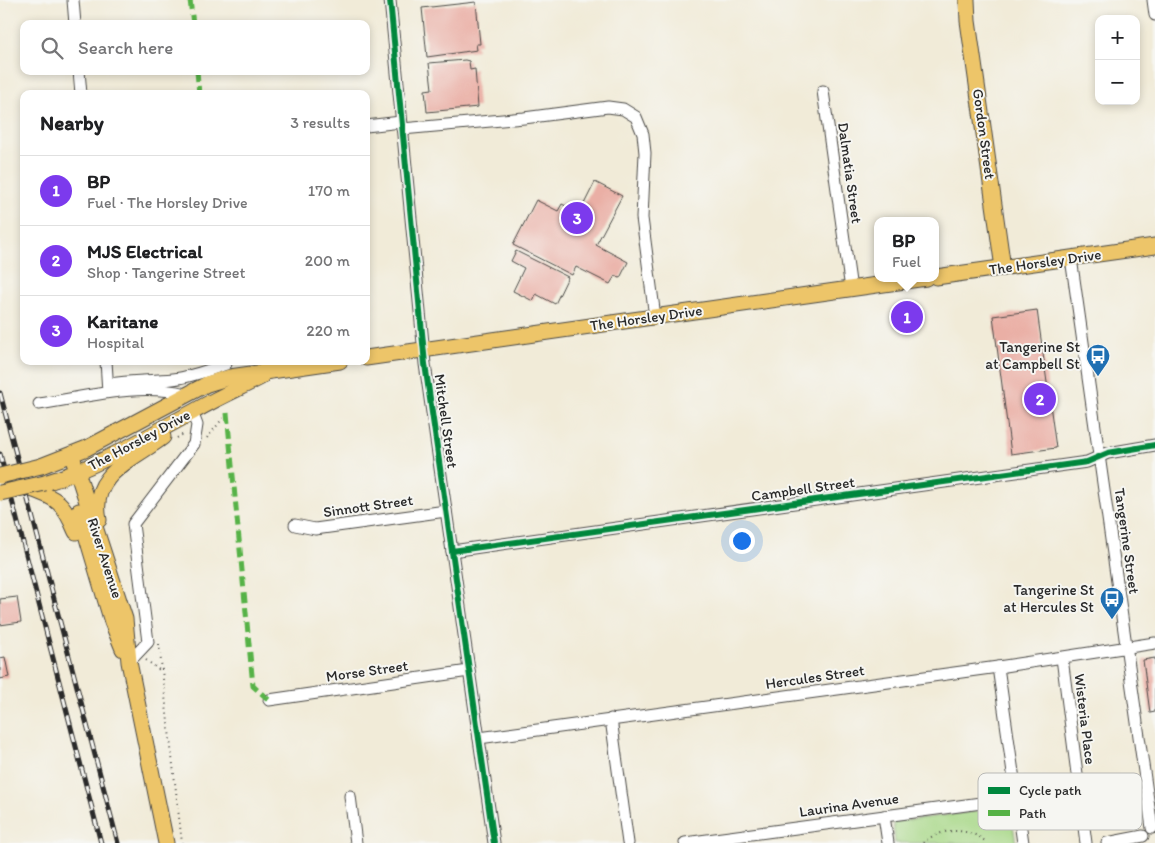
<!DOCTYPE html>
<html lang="en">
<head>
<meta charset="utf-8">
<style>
  :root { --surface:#fff; --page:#f6f6f6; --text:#202124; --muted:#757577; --line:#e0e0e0; --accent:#7c3aed }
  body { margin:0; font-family:Itim,sans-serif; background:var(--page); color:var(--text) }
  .controls { position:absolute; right:15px; top:15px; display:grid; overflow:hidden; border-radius:10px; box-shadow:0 2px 8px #0003 }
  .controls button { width:45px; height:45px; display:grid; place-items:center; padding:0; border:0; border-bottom:1px solid var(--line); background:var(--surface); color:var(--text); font:25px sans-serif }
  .you { position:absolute; left:741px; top:540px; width:18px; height:18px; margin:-12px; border:4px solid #fff; border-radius:50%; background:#1a73e8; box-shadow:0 0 0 8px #1a73e833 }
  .badge { display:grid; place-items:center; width:32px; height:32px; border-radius:50%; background:var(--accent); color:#fff; font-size:16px; font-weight:700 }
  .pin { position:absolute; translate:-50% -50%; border:2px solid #fff; box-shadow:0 1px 5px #0006 }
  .popup { position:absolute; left:874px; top:217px; width:65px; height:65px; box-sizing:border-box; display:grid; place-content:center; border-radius:10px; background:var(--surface); filter:drop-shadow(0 1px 4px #0005); font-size:16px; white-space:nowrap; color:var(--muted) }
  .popup b { font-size:19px; color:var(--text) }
  .popup::after { content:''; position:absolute; left:50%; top:100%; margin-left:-10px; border:10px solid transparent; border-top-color:var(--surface) }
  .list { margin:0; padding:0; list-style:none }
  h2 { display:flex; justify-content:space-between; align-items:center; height:65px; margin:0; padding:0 20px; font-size:21px }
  h2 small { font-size:16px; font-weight:400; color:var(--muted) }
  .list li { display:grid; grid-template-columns:32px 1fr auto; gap:15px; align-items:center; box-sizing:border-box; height:70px; padding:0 20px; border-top:1px solid var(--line) }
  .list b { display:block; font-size:19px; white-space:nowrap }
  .list p { margin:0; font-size:16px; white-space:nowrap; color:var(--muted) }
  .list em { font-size:16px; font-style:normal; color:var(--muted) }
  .icon { flex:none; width:28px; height:28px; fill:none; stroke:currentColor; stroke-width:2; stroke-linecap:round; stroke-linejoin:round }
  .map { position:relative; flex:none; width:1155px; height:843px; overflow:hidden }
  .search { position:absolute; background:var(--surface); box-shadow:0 2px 8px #0003; left:20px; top:20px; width:350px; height:55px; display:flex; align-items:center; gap:12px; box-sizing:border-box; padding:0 18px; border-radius:10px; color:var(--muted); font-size:19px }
  .panel { position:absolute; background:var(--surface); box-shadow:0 2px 8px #0003; left:20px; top:90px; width:350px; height:275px; border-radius:10px }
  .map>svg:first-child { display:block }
  .green { fill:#a6d785; stroke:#688158 }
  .building { fill:#eaafa5 }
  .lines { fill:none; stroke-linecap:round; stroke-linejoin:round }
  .minor-casing { stroke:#494845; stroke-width:13 }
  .major-casing { stroke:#494845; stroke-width:17 }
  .path { stroke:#494845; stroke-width:2; stroke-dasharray:1 4; stroke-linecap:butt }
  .minor { stroke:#fff; stroke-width:11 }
  .major { stroke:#edc569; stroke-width:15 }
  .rail-casing { stroke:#2b2b2b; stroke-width:5 }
  .rail { stroke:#f6f6f2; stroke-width:3; stroke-dasharray:9; stroke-linecap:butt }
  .major-bridge-casing { stroke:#494845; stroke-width:17; stroke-linecap:butt }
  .major-bridge { stroke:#edc569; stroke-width:15 }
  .quiet { stroke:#56b246; stroke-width:5; stroke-dasharray:10 5; stroke-linecap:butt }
  .cycleway-casing { stroke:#f6f6f2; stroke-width:9 }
  .cycleway { stroke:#00873e; stroke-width:6 }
  .labels { text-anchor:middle; stroke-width:4; stroke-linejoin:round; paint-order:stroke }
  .street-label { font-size:15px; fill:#2b2b2b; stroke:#f6f6f2 }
  .poi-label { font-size:15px; fill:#2b2b2b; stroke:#f6f6f2; text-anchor:end }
  .key { fill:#f6f6f2; stroke:#b9b9b6; stroke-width:1 }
  .key-label { font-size:14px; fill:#2b2b2b }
</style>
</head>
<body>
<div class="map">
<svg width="1155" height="843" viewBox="0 0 1155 843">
  <rect width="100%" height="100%" fill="#f6f6f2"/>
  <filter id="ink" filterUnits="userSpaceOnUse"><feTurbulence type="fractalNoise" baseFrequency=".02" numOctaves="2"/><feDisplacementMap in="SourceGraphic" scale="10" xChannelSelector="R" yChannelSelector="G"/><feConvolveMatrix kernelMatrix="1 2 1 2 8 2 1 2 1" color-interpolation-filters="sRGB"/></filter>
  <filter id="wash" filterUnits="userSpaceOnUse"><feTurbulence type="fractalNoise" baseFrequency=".0096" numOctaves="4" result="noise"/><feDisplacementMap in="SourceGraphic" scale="20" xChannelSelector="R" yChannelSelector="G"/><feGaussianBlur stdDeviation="1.12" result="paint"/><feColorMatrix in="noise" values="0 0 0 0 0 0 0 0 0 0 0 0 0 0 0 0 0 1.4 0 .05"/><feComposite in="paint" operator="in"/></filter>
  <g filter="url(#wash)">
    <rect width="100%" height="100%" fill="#f1ebd8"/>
    <polygon class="green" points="1010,807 1016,843 895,843 893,822"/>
    <g id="blocks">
      <g class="building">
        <polygon points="476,2 480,44 476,44 477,50 427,57 422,8"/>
        <polygon points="465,60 469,61 470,70 475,69 478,107 427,112 425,90 432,89 429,63"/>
        <polygon points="595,182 622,196 596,245 628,262 620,278 615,276 610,284 576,267 572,275 513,245 536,200 558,211 562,204 570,208 565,217 571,220 573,216 577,218"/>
        <polygon points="516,251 568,277 555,304 536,294 533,301 513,291 524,268 511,261"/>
        <polygon points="1037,310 1056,448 1011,454 993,316"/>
        <polygon points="17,597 21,622 0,625 0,599"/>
        <polygon points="5,657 9,677 0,679 0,658"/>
        <polygon points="1155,658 1155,712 1150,713 1143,660"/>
      </g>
    </g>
  </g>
  <g filter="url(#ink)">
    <use href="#blocks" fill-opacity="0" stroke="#494845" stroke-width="1"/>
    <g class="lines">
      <defs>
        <g id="minor">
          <polyline points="73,0 75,24"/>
          <polyline points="390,0 425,364 494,843"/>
          <polyline points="1153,0 1155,15"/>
          <polyline points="79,71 81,94"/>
          <polyline points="823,91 851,289"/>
          <polyline points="366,126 401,122"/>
          <polyline points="402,129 524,118 608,107 623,109 636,117 643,134 645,153 642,218 655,317"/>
          <polyline points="1071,258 1152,828"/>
          <polyline points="106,361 108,392"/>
          <path d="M108 384C130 381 151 381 173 379 191 377 209 370 226 364"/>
          <path d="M39 404C87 397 138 382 186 394"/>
          <polyline points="295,525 315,529 446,511"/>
          <polyline points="452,551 1087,462 1108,453 1155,445"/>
          <polyline points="1062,658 1086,843"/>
          <polyline points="129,662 148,642 133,524 194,444 197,425 192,412"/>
          <polyline points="998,667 1023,843"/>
          <polyline points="269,700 469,671"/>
          <polyline points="611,719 628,843"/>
          <polyline points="479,738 998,667 1155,643"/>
          <polyline points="350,796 356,843"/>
          <polyline points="884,816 888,843"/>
          <polyline points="685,843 1018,798"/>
          <polyline points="1107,843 1143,836"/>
        </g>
        <g id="major">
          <polyline points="967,0 968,21 1003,268"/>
          <polyline points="936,277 1155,246"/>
          <polyline points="366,358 926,278"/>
          <polyline points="72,456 125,619 129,662 166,843"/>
          <polyline points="41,466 87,448 207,384 230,377 340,361"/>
          <path d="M45 483C98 467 144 438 193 412 215 399 238 389 261 377"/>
          <path d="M28 488C58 498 64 503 76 532"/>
          <polyline points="79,511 112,622 123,649"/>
          <path d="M99 520C89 474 133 460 163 437"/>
        </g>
      </defs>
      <use href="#minor" class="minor-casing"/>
      <use href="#major" class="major-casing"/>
      <g class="path">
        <polyline points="177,438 185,433"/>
        <polyline points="207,438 227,413"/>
        <polyline points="159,644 182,843"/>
        <polyline points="146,660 162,672"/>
        <path d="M923 843C940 827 971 827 987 843"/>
      </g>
      <use href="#minor" class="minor"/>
      <use href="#major" class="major"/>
      <defs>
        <g id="rail">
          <polyline points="0,393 118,843"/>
          <polyline points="0,454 101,843"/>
        </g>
      </defs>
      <use href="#rail" class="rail-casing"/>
      <use href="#rail" class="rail"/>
      <defs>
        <g id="major-bridge">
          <polyline points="0,476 41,466"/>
          <polyline points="0,493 45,483"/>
        </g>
      </defs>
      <use href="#major-bridge" class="major-bridge-casing"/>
      <use href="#major-bridge" class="major-bridge"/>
      <g class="quiet">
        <polyline points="190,0 193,24"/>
        <polyline points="197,71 199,94"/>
        <polyline points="227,413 253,686 269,700"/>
      </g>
      <defs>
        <g id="cycleway">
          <polyline points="390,0 425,364 494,843"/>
          <polyline points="452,551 1087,462 1108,453 1155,445"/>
        </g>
      </defs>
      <use href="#cycleway" class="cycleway-casing"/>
      <use href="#cycleway" class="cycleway"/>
    </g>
  </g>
  <defs>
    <symbol id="bus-pin" viewBox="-11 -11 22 30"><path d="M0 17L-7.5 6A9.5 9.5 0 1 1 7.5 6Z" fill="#1f6fb2" stroke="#f6f6f2"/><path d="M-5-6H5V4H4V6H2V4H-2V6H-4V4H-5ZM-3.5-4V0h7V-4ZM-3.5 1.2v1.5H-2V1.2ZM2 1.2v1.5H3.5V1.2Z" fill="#fff"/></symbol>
  </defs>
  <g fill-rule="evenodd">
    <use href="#bus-pin" x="1084" y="342" width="28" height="38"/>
    <use href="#bus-pin" x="1098" y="585" width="28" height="38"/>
  </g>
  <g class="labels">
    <g class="street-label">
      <text transform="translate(984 134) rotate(82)" y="5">Gordon Street</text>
      <text transform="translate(850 173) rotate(82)" y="5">Dalmatia Street</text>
      <text transform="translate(1045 262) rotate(-8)" y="5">The Horsley Drive</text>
      <text transform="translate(646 318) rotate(-8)" y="5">The Horsley Drive</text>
      <text transform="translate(446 421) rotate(82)" y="5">Mitchell Street</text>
      <text transform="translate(139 440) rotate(-28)" y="5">The Horsley Drive</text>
      <text transform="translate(803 489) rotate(-8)" y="5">Campbell Street</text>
      <text transform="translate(368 506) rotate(-8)" y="5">Sinnott Street</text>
      <text transform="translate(1127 541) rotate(82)" y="5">Tangerine Street</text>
      <text transform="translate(105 558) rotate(72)" y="5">River Avenue</text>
      <text transform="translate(367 671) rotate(-8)" y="5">Morse Street</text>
      <text transform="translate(815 677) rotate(-8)" y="5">Hercules Street</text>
      <text transform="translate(1085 719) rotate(83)" y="5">Wisteria Place</text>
      <text transform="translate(849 805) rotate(-8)" y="5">Laurina Avenue</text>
    </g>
    <g class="poi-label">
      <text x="1080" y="352">Tangerine St<tspan x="1080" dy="17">at Campbell St</tspan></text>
      <text x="1094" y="595">Tangerine St<tspan x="1094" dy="17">at Hercules St</tspan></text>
    </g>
  </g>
  <rect x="978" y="773" width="164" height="57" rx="8" class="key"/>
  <rect x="988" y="787" width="22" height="7" fill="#00873e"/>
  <rect x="988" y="810" width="22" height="6" fill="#56b246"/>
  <g class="key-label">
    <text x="1019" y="795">Cycle path</text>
    <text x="1019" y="818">Path</text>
  </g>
</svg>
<div class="controls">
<button>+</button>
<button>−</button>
</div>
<div class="you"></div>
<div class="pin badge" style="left:907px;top:317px">1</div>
<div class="popup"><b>BP</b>Fuel</div>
<div class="pin badge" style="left:1040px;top:399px">2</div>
<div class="pin badge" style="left:577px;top:218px">3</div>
<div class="search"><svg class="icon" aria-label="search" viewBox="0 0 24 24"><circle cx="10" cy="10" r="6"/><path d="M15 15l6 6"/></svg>Search here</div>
<section class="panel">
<h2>Nearby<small>3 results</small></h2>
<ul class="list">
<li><span class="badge">1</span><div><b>BP</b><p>Fuel · The Horsley Drive</p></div><em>170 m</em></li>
<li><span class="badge">2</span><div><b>MJS Electrical</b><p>Shop · Tangerine Street</p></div><em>200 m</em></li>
<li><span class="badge">3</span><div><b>Karitane</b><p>Hospital</p></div><em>220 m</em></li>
</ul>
</section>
</div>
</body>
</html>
